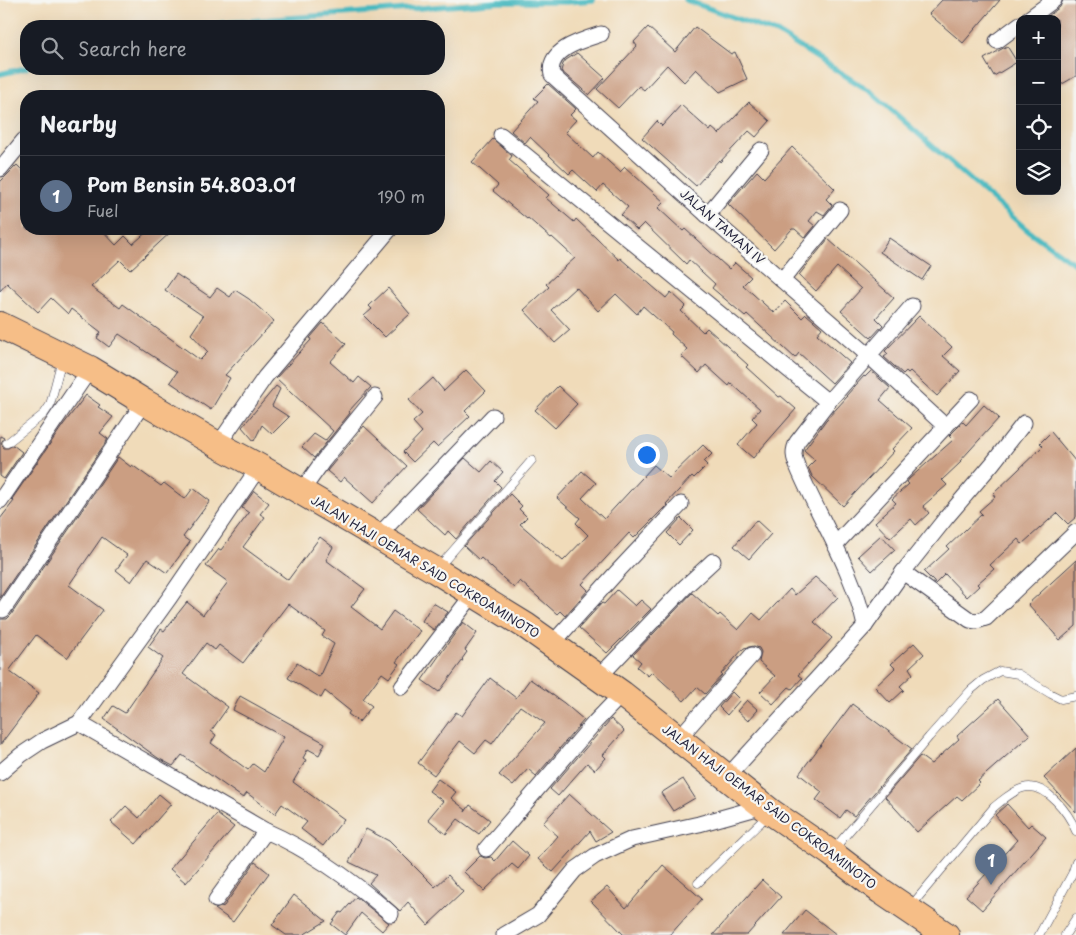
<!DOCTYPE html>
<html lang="en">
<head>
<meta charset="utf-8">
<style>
  :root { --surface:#171b24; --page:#242831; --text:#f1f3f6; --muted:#9ea1a6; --line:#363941; --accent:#d690ce }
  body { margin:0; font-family:"Playpen Sans",sans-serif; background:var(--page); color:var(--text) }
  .controls { position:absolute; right:15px; top:15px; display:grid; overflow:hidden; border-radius:10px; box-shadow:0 5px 20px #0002 }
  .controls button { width:45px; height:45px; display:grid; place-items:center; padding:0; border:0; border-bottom:1px solid var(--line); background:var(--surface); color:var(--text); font:25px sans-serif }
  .you { position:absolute; left:646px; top:454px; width:18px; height:18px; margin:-12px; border:4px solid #fff; border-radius:50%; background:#1a73e8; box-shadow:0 0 0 8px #1a73e833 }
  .badge { display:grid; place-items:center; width:32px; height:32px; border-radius:50%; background:var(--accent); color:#fff; font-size:16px; font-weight:700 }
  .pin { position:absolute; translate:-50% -41px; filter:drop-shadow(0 1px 2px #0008) }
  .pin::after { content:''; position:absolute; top:26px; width:18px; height:15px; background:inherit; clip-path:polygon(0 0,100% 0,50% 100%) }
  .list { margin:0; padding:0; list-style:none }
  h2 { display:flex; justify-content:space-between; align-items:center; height:65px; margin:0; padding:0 20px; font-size:21px }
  h2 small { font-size:16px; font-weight:400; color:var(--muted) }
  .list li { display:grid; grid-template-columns:32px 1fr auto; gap:15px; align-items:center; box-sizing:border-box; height:80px; padding:0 20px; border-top:1px solid var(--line) }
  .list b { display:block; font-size:19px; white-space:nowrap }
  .list p { margin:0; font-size:16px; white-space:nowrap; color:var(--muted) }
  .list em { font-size:16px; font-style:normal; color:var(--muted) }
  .icon { flex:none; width:28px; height:28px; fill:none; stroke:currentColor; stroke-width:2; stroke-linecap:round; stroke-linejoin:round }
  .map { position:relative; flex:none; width:1076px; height:935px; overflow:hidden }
  .search { position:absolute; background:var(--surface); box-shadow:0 5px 20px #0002; left:20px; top:20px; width:425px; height:55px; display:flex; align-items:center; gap:12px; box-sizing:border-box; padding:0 18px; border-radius:20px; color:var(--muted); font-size:19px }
  .panel { position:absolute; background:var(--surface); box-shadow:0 5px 20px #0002; left:20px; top:90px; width:425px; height:145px; border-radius:20px }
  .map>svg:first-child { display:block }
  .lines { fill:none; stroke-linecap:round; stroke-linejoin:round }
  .stream { stroke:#4ab9c0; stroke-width:5.5 }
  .building { fill:#cb9e82 }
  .service-casing { stroke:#413e4e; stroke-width:9 }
  .minor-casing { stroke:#413e4e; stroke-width:17 }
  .trunk-casing { stroke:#413e4e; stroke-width:28 }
  .service { stroke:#fff; stroke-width:8 }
  .minor { stroke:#fff; stroke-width:15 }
  .trunk { stroke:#f6be87; stroke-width:26 }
  .labels { text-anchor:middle; stroke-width:4.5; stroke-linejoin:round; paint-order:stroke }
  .street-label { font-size:12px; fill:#22223b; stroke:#f6f6f2 }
</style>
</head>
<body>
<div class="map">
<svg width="1076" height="935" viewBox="0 0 1076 935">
  <rect width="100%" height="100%" fill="#f6f6f2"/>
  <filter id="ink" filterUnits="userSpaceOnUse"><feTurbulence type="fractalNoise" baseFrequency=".02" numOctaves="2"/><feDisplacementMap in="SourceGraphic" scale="10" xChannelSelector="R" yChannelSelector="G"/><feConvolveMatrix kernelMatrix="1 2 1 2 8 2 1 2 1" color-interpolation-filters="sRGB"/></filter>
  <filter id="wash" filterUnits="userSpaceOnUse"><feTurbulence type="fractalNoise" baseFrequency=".0096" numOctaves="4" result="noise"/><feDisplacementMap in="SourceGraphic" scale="20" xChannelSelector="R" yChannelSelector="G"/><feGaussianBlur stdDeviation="1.12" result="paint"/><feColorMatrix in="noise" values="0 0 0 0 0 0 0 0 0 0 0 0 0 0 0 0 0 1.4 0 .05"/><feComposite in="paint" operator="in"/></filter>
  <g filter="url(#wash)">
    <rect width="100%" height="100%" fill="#f0dbb9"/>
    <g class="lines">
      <g class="stream">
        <polyline points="686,0 779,34 871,92 1026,229 1076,265"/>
        <polyline points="210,26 224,23 500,2 567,2 593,0"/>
        <polyline points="0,74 26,68"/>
      </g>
    </g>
    <g id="blocks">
      <g class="building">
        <polygon points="942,0 1000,0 963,43 929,14"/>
        <polygon points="1063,0 1076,0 1076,76 1057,87 1057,19 1044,19 1060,7"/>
        <polygon points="648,27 675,52 695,27 731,54 735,52 747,79 720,92 696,69 684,82 667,65 644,90 639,86 618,108 597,89 637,46 634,42"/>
        <polygon points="1007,46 1017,62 994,76 984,59"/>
        <polygon points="577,53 605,78 589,95 561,71 563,64 566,60"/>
        <polygon points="548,84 576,109 570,115 576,120 565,132 593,158 598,152 620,172 625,167 664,202 658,208 683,231 685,229 729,269 735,263 751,277 743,285 774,313 785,301 802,318 806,314 822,328 817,334 850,363 832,383 799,353 795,358 747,314 745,316 712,288 715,284 689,260 686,264 644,223 637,230 621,215 628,207 603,185 597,192 573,170 569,174 530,137 525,143 511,131 538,101 534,98"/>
        <polygon points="749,102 770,121 756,137 749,131 720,162 719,160 696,186 642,138 657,121 662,126 681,105 710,131 712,128 719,134"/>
        <polygon points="493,139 512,156 509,160 549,195 546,198 574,222 576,219 619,260 620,258 666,298 671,292 686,306 681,311 703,332 707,328 748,365 746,367 779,397 781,396 796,409 753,458 738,445 757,423 752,418 760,409 731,383 729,386 706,365 699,373 681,356 687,349 671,334 672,332 643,306 637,314 616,294 598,311 576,287 551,310 570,330 555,343 524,310 549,287 546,284 575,258 552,237 551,238 528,218 527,219 493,191 498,185 472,162"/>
        <polygon points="792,147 835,189 826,199 832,205 824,215 817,211 809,221 815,226 805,238 795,229 792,229 774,249 728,204 757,171 764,178"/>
        <polygon points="17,165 26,174 26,229 101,229 116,245 125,236 133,244 150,229 174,229 130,270 120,260 91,287 120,308 123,304 200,360 208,352 191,334 203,316 165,290 176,274 210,297 217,288 230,297 235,290 249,299 274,321 225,375 230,378 211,410 170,382 177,372 119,334 109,347 97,338 101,332 71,309 68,314 51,298 38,312 7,283 0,291 0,182"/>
        <polygon points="889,238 931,266 922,280 880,252"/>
        <polygon points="828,239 894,298 876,318 883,325 871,338 841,311 861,289 837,267 816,291 799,275"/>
        <polygon points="388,288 410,314 385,337 364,316 372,309 369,306"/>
        <polygon points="919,316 952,347 943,356 960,371 937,396 910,371 908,373 906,371 903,374 884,357 888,354 885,351"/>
        <polygon points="323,323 346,344 330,362 354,383 359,377 371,387 348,412 350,413 314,458 302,447 314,434 325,441 333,431 276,378 311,340 310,338"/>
        <polygon points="466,370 486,391 465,411 470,416 437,447 433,443 413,462 403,452 422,432 413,422 422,414 409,400 433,378 444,391"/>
        <polygon points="871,371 890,388 880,400 912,428 892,449 894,451 843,506 812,476 808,467 815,460 804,450 826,420 847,397 846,396 864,376 865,377"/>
        <polygon points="276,386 280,389 272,406 289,417 272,434 262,425 254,441 242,427"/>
        <polygon points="558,386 577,404 555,428 535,410"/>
        <polygon points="86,395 100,405 98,407 113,417 100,433 108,439 0,598 0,519 14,501 12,499 63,425"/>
        <polygon points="984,405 999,418 960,461 961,462 942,480 947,485 923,506 929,513 916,525 911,519 890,538 875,522 896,503 892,499 909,484 907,482 909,479 953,440 949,436 963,422 966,425"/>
        <polygon points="364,426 407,466 373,503 344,477 340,482 327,471"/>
        <polygon points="1051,432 1076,462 1076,517 1068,524 1057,513 1022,544 1018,539 990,565 994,569 977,584 979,586 967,597 945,574 935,584 934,582 924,572 949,549 947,547 982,514 979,511 995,497 993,494 1043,446 1040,443"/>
        <polygon points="0,436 4,438 1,443 4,448 8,448 13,445 22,452 4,479 0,476"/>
        <polygon points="703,445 712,454 704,462 707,465 694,478 692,476 666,504 667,505 634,538 629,533 582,584 588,590 565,616 560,611 557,614 520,581 514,588 481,558 479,560 464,546 510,494 522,506 519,509 527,517 520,524 563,561 588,535 576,523 580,518 557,498 582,471 596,483 582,498 604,519 654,465 669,478"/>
        <polygon points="118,457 131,467 132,465 161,486 164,483 185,499 193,488 210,501 183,537 190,542 167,573 147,559 131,582 116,570 127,555 102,537 69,585 103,610 67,658 36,635 9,671 39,693 0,745 0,619 7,619 11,615"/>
        <polygon points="465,458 481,472 491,461 503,472 495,481 501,487 456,539 448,531 445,535 417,509"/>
        <polygon points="254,491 269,503 260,514 265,517 243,547 288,580 320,537 333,547 326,560 365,589 351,607 380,629 393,611 420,631 396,662 399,664 389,678 382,673 363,699 372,706 359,722 348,714 350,711 325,691 321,698 288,678 297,663 319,677 334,644 322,636 325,631 288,604 243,663 219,645 215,650 206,643 183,674 228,707 211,731 216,735 211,743 248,770 253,764 264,772 284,737 233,710 240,696 325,743 319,755 308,749 303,758 306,760 293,782 344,819 323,846 301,829 307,822 282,804 275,814 247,793 243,798 182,755 173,766 158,758 104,719 113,706 125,713 163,658 148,647 161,629 164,631 187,602 203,615 228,582 206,566 219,549 221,550 249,513 242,508"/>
        <polygon points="681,518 693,530 679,545 667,533"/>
        <polygon points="756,520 771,534 749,559 734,546"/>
        <polygon points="881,535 895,550 872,571 858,556"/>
        <polygon points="1076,560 1076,626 1060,640 1028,604"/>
        <polygon points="815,577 838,597 814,622 832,638 798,675 802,678 792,689 789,687 773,704 760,692 775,676 759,662 761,652 759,648 754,646 744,648 721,674 722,675 705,694 697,687 684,701 652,672 648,676 637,667 641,662 633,655 692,593 718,616 720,614 738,630 753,613 761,620 790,589 795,595"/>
        <polygon points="617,590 635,606 641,600 651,609 607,653 579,628 602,603 604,604"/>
        <polygon points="433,603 448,612 434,630 422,621"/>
        <polygon points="463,622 477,633 465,650 467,652 462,659 463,660 439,692 422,680"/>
        <polygon points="914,643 924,654 909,668 913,674 900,686 904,690 890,703 875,687 895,668 891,664"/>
        <polygon points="490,678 516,698 530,679 564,703 584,720 536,776 528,769 513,786 499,775 545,723 520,706 492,744 486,740 475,753 460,741 434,775 418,763 456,712 462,716"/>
        <polygon points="732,692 740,700 727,715 719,707"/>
        <polygon points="998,699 1030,735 978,781 980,783 962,800 957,796 917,832 885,797 920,756 931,764 959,739 957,736"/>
        <polygon points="747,700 758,710 748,721 737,711"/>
        <polygon points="852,704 912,749 854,816 846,810 840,818 816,800 822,792 799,774"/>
        <polygon points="611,719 624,731 603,755 606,758 595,770 587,763 558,796 550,789"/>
        <polygon points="1076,748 1076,812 1044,778"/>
        <polygon points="438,779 456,792 451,798 466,810 465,812 470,805 490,820 479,834 458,819 446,834 428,819 443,801 429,791"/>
        <polygon points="683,779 695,798 673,811 661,793"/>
        <polygon points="159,794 171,804 136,844 111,822 126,806 139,818"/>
        <polygon points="569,794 611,832 596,841 590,831 553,872 538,859 558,836 543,823"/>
        <polygon points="1007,804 1028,827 1031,824 1046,837 982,910 966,896 1017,840 995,815"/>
        <polygon points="217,814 234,827 186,883 170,869"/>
        <polygon points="366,829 389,841 435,887 448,875 463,892 428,925 408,902 400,911 369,883 376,875 349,862"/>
        <polygon points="512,841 529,856 518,869 512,864 484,891 464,872 480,856 485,858 491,857 495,861"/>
        <polygon points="255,862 269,873 233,922 215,909 224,906"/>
        <polygon points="663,865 702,899 670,935 624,935 591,901 607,887 626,908"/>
        <polygon points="762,880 781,897 747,935 713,935"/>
        <polygon points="294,895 326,921 303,935 286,935 272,925"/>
        <polygon points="356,897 389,923 382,931 361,913 345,935 331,924 340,912 342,913"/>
        <polygon points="805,910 837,935 784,935"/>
      </g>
    </g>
  </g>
  <g filter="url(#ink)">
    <use href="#blocks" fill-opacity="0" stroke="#413e4e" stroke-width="1"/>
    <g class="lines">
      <defs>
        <g id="service">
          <polyline points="7,443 44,414 50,405 62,359"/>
          <polyline points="438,568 532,460"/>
          <polyline points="834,849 929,737 971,690 983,680 1000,671 1018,674 1051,694 1061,699 1076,696"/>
          <polyline points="698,883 768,815"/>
          <path d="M911 906 994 807C1003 800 1012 791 1023 788 1046 781 1069 814 1076 831"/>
          <polyline points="1039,935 1072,874 1076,862"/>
          <polyline points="1065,935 1076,918"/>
        </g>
        <g id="minor">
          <polyline points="1028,19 1054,0"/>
          <path d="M601 34C582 40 546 50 552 75L707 215 868 355 945 426"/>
          <polyline points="997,41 1020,24"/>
          <polyline points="501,135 828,402"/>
          <polyline points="0,169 24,140"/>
          <polyline points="707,215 761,150"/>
          <polyline points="782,280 840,210"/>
          <polyline points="218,445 265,377 390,229"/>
          <polyline points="301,492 323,461 375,397"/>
          <polyline points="0,501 90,369"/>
          <polyline points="377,537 493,416"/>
          <polyline points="835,545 971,399"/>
          <polyline points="903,572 970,620 977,621 986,618 1076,532"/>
          <polyline points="3,610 144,402"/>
          <path d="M865 626C853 569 820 520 798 468 794 458 792 452 797 442L828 402 912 306"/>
          <polyline points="552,644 617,572 681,504"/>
          <polyline points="598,678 686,586 713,561"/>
          <polyline points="402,687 474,593"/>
          <path d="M79 723 266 831C312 851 353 881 391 914"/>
          <polyline points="678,739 752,655"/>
          <polyline points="0,773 21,755 42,741 79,723 170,597 259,467"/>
          <polyline points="727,777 865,626 903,572 946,518 992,464 1024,423"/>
          <polyline points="486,849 595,722 622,694"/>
          <polyline points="216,900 266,831"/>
          <polyline points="504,935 538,915 575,870 595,856 632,839 699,824 764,806"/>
        </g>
        <polyline id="trunk" points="0,325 90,369 144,402 218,445 259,467 435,570 526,626 622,694 771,812 831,853 881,891 946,935"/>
      </defs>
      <use href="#service" class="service-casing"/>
      <use href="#minor" class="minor-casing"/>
      <use href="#trunk" class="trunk-casing"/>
      <use href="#service" class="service"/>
      <use href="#minor" class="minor"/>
      <use href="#trunk" class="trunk"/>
    </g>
  </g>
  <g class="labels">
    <g class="street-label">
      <text transform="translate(722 227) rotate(41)" y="4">JALAN TAMAN IV</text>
      <text transform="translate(425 567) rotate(31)" y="4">JALAN HAJI OEMAR SAID COKROAMINOTO</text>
      <text transform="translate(769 807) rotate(37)" y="4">JALAN HAJI OEMAR SAID COKROAMINOTO</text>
    </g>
  </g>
</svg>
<div class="controls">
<button>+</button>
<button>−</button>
<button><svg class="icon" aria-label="locate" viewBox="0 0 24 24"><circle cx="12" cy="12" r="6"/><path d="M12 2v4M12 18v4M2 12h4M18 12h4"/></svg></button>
<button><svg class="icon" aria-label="layers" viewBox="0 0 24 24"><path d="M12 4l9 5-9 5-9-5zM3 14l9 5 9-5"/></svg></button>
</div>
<div class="you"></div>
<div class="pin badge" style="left:991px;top:885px;background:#5c6f8a">1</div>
<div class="search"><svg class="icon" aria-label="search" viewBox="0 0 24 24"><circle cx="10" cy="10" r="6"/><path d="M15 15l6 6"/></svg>Search here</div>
<section class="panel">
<h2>Nearby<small></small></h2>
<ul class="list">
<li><span class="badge" style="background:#5c6f8a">1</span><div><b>Pom Bensin 54.803.01</b><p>Fuel</p></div><em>190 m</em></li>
</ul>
</section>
</div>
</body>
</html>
